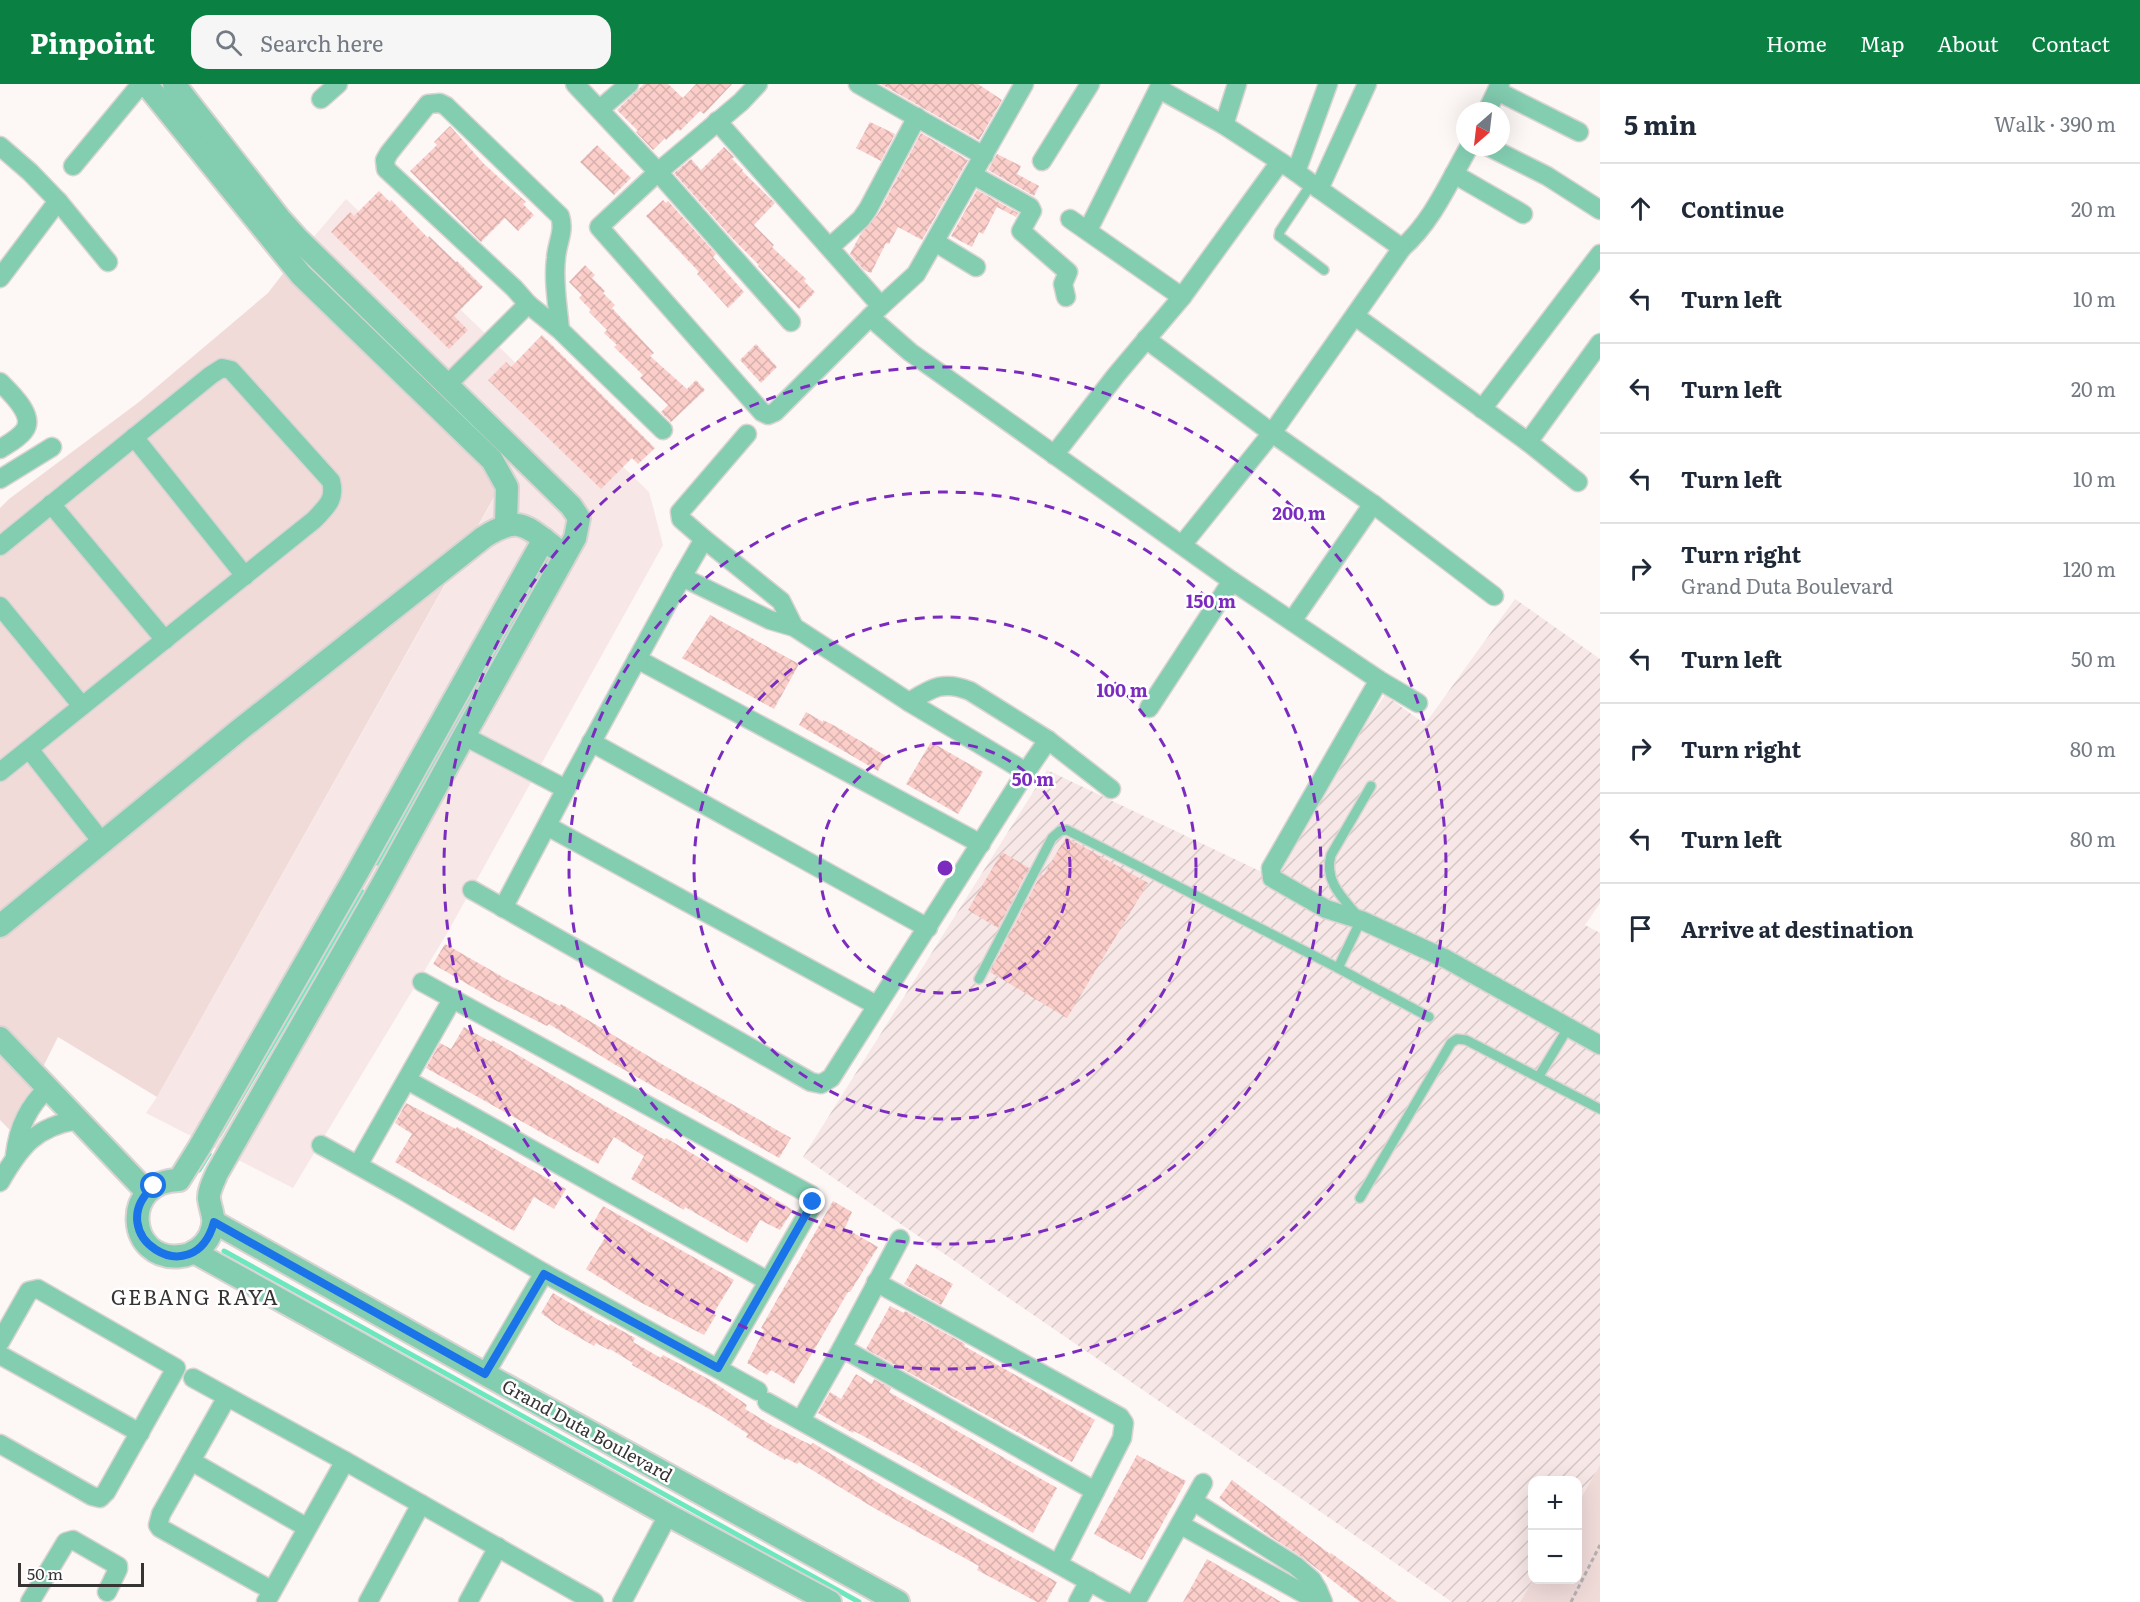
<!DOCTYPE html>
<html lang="en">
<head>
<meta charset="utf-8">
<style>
  :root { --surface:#fff; --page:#f6f6f7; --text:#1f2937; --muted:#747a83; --line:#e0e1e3; --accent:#0b8043 }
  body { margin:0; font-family:Literata,serif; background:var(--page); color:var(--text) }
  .controls { position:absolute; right:18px; bottom:18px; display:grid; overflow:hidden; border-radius:12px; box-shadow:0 6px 24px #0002 }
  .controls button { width:54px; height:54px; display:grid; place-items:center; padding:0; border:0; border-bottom:2px solid var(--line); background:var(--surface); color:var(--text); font:30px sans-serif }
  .compass { position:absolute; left:1456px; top:18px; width:54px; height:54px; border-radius:50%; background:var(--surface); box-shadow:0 6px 24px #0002; rotate:208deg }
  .scale { position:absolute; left:18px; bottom:15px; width:126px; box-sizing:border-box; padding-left:6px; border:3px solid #363333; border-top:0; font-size:16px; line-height:21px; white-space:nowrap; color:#363333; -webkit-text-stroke:4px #fff; paint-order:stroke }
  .stop { position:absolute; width:18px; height:18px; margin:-14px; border:4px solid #1a73e8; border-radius:50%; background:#fff }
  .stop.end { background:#1a73e8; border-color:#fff; box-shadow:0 2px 6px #0008 }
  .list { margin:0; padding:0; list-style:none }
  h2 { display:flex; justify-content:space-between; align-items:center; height:78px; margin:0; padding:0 24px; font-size:26px }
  h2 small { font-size:20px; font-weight:400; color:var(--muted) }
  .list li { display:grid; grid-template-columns:39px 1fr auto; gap:18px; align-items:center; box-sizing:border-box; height:90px; padding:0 24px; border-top:2px solid var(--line) }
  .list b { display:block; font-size:22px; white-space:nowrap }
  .list p { margin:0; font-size:20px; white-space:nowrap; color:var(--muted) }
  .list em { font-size:20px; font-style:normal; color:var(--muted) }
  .icon { flex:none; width:33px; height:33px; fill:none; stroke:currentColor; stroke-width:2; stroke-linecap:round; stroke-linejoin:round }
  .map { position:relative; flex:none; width:1600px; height:1518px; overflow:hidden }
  header { display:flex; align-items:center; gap:36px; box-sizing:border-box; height:84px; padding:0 30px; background:var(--accent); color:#fff }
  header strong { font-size:28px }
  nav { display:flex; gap:33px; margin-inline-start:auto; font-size:21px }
  .search { width:420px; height:54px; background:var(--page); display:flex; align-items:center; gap:15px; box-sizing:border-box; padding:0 21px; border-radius:18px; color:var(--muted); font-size:22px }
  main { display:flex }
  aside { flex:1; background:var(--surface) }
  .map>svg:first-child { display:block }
  .built { fill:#f7e7e6 }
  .industrial { fill:url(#industrial-furrows) }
  .green { fill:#f0dbd9 }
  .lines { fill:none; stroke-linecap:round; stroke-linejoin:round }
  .stream { stroke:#6de8be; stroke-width:5 }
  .building { fill:url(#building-cross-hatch) }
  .service-casing { stroke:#d9d4d3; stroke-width:12 }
  .minor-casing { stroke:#d9d4d3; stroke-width:21 }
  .tertiary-casing { stroke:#d9d4d3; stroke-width:26 }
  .path { stroke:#b6b1b0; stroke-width:3; stroke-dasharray:4.5 3; stroke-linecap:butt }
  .service { stroke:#83cdb1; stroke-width:9 }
  .minor { stroke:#83cdb1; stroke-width:18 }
  .tertiary { stroke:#83cdb1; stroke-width:22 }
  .route { stroke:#1a73e8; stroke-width:8 }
  .ring { fill:none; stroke:#7b2cbf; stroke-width:3; stroke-dasharray:10 8 }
  .labels { text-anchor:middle; stroke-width:5; stroke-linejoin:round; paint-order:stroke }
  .street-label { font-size:18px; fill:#363333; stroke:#fff }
  .quarter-label { font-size:21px; letter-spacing:1.5px; fill:#363333; stroke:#fff }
  .centre { fill:#7b2cbf; stroke:#fff; stroke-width:3 }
  .ring-label { font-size:18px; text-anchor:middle; font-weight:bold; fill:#7b2cbf; stroke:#fff; stroke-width:5; stroke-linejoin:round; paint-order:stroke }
</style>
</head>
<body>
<header>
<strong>Pinpoint</strong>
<div class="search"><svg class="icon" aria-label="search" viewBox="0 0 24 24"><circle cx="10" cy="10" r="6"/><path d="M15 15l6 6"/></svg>Search here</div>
<nav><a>Home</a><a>Map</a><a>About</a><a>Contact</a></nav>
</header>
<main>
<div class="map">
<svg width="1600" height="1518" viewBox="0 0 1600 1518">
  <defs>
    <pattern id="industrial-furrows" width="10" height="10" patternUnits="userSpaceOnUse" patternTransform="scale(1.5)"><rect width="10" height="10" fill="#f7e7e6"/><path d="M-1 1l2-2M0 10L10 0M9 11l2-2" fill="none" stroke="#d4c7c6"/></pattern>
    <pattern id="building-cross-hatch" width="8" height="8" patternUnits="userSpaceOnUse" patternTransform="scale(1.5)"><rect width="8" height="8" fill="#fbceca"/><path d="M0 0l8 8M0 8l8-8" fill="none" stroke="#d8b1ae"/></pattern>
  </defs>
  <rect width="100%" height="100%" fill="#fdf7f6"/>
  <polygon class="built" points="346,115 649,408 663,461 446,851 293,1104 146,1029 157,1013 502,400 285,187"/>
  <polygon class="industrial" points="1515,515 1600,575 1600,819 1585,841 1600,849 1600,1381 1578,1419 1578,1396 1532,1396 1533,1496 1520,1518 1452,1518 803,1073 1047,686 1266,790 1385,611 1425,640"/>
  <g class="green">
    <polygon points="285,187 502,399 157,1013 58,953 11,1047 0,1036 0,424 9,415 139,318 268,209"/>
    <polygon points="1600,1381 1600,1518 1520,1518 1533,1496 1578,1496 1578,1419"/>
  </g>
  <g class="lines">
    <g class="stream">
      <polyline points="377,779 550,468"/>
      <polyline points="219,1051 362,808"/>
      <polyline points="199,1086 209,1070"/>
      <polyline points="224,1167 859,1518"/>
    </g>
  </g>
  <g class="building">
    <polygon points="644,0 668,0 683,14 696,0 732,0 704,30 700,27 680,47 678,45 666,56 665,54 653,66 636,48 638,47 617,26"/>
    <polygon points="881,0 978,0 1002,16 979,56"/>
    <polygon points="870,38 895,50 881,77 856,64"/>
    <polygon points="450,42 484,80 526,118 523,120 534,131 518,147 505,134 481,158 410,87 437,61 434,58"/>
    <polygon points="921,49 968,76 922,156 898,143 889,160 886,159 871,189 864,186 850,170 860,151 878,130"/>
    <polygon points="597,61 631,94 614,111 580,78"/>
    <polygon points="724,63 734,73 732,75 743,86 742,87 775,119 754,141 774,161 772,163 806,195 804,197 815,208 799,225 758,182 759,181 732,154 674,89 691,75 701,86"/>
    <polygon points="997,70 1021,82 1017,90 1039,102 1034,112 988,86"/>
    <polygon points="977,106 1018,129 1016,133 997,123 983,150 979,148 972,163 951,152"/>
    <polygon points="379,107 390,118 391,116 428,154 429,152 456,178 457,177 483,203 454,232 468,246 449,265 331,148 350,128 354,132"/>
    <polygon points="663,116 666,119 668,117 716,170 713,173 744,208 728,224 697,190 699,188 646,132"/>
    <polygon points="585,181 595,191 592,194 605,207 603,209 615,221 612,224 654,269 650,272 687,305 696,296 705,306 671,338 661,328 668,321 640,294 643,291 614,263 617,261 604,249 607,246 589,228 591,226 579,214 582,211 569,198"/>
    <polygon points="542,251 655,364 638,380 632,374 601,405 488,296 506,278 511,283"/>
    <polygon points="756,260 777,283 761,299 740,276"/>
    <polygon points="710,531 799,580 774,625 682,574"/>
    <polygon points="806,628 823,638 823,636 835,642 886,672 878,687 799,641"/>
    <polygon points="931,658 983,688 958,730 906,700"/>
    <polygon points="1066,753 1148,799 1067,934 990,888 1041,790 1043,792"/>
    <polygon points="1002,768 1029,784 998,844 968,826"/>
    <polygon points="445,860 508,896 560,922 561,920 660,979 791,1054 779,1074 614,980 549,940 547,942 493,915 433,880"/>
    <polygon points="464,943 491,958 492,956 614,1027 665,1056 666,1054 715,1083 716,1082 743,1096 793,1126 780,1146 760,1136 747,1159 685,1123 684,1126 631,1095 644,1072 614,1053 598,1080 426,984 440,959 451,965"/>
    <polygon points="406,1019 456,1045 457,1043 566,1105 554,1125 534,1113 514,1147 395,1078 412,1050 395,1039"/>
    <polygon points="833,1117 852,1128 845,1144 878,1163 850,1208 848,1208 794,1300 771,1286 767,1291 747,1279 764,1246 761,1244"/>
    <polygon points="603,1122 734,1196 713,1230 716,1231 704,1251 636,1216 586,1185 606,1152 591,1143"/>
    <polygon points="916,1180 953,1200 941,1221 904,1200"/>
    <polygon points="553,1209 609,1242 610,1240 635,1254 633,1258 661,1274 663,1271 712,1297 747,1321 745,1325 773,1342 811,1361 813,1359 885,1403 1057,1498 1046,1518 1037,1518 977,1486 979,1482 874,1424 799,1378 797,1380 786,1374 785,1376 746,1353 748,1350 718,1330 632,1281 633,1279 610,1265 609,1266 596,1259 594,1262 556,1240 541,1229"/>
    <polygon points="890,1222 904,1229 905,1227 965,1260 964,1262 1095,1336 1072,1378 866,1265"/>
    <polygon points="856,1290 872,1300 874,1295 891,1304 889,1308 1057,1404 1033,1449 915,1380 854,1347 853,1349 818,1329 830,1308 841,1315"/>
    <polygon points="1137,1371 1186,1397 1142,1476 1094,1450"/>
    <polygon points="1232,1396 1330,1470 1331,1469 1397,1518 1360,1518 1302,1473 1268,1451 1219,1414"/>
    <polygon points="1207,1475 1247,1498 1281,1518 1183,1518"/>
  </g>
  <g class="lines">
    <defs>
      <g id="service">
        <polyline points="1312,99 1280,147 1279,152 1324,186"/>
        <path d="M1338 884 1361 836C1345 816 1323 798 1331 771L1371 702"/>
        <polyline points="979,895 1052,754 1060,747 1067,746 1338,884 1429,933"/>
        <polyline points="1539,992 1568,944"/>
        <polyline points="1360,1114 1451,959 1457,955 1466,956 1600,1025"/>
      </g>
      <g id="minor">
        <polyline points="575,0 658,88 791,238"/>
        <polyline points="758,0 741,18 658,88 599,143 762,328 768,331 775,328 881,222 916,190 1024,0"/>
        <polyline points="858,0 984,72"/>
        <polyline points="1159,5 1224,41 1296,88 1319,105"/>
        <polyline points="1497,7 1579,48"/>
        <polyline points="321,15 338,0"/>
        <polyline points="600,25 629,0"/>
        <polyline points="1487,27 1500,0"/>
        <polyline points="717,37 881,222"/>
        <polyline points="1224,41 1237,0"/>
        <polyline points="0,62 30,88 58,117 108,178"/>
        <polyline points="1489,63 1547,92 1600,126"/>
        <polyline points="1042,77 1090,0"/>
        <polyline points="73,82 141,0"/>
        <polyline points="1296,88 1328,0"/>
        <polyline points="1454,90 1523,130"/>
        <polyline points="973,91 1030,123 1032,127 1021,147 1068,188 1063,200 1066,213"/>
        <polyline points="1070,135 1182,213"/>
        <polyline points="1088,146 1161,0"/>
        <polyline points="935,158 976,183"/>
        <polyline points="830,163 861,135 868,125 917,33"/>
        <path d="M1402 164C1432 138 1449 98 1469 63"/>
        <polyline points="0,194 58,117"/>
        <polyline points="1355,232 1528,358 1578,398"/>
        <polyline points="870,233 910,268 1232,497 1379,596 1418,619"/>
        <path d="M560 246C558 223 553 198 556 174 557 159 565 147 560 132L446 22 440 19 428 20 389 69 385 76 386 85 514 204 528 220 560 246 663 346"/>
        <polyline points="1146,255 1272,349 1373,420 1494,512"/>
        <path d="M0 298C11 309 36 332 24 347 18 355 8 360 0 365"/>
        <polyline points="447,301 528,220"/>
        <polyline points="1482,325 1600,170"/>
        <polyline points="134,353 245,492"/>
        <polyline points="1528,358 1600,259"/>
        <polyline points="1054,371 1117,290 1182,213 1280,78"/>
        <polyline points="0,395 52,363"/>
        <polyline points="51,420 165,556"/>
        <polyline points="704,455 681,435 680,428 747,350"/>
        <polyline points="1182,461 1272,349 1402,164 1319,105 1367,0"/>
        <path d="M0 462 211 291 222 284 231 286 331 397C336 416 326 423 314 436L0 688"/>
        <polyline points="682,493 704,455 781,517 794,543"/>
        <polyline points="0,522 82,622"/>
        <polyline points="1292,537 1373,420"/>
        <polyline points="637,575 981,760"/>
        <polyline points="1379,596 1271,784 1272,794 1326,825 1361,836 1446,875 1600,961"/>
        <path d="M909 618C932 604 943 596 970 607L1048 656 1111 705"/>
        <polyline points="1149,624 1232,497"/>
        <polyline points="464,652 566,705 682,493 770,536 794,543 909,618 1026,688 831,994 821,1000 811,998 472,806"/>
        <polyline points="591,658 928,844"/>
        <polyline points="29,665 102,758"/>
        <polyline points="1026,688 1048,656"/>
        <polyline points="547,742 876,921"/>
        <polyline points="503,824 566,705"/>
        <polyline points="422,898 811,1111 813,1118 812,1122 718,1284"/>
        <polyline points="407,996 768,1197"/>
        <polyline points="321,1061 404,1107 544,1189 758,1307"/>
        <path d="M15 1071C18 1044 28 1022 48 1004"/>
        <polyline points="358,1081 453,914"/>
        <path d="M0 1098C20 1063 36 1042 78 1036"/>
        <polyline points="876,1198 1120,1333 1124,1339 1122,1354 1058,1480"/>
        <polyline points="0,1258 29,1207 38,1205 176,1284 106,1408 100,1414 92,1412 0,1360"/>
        <polyline points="842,1264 1095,1407"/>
        <polyline points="0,1271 140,1349"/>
        <polyline points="485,1290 544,1189"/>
        <polyline points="193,1294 345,1377 594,1518"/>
        <polyline points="227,1313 161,1430 158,1441 160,1444 271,1506"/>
        <polyline points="767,1318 1126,1518"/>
        <polyline points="801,1336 842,1264 900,1155"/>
        <polyline points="191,1377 306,1443"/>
        <polyline points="1193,1417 1296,1482 1312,1496 1318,1506 1323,1518"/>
        <polyline points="1181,1441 1319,1518"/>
        <polyline points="30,1518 66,1458 73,1456 118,1482 118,1485 107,1508"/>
        <polyline points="266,1518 345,1377"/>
        <polyline points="368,1518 421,1420"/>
        <polyline points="468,1518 498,1463"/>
        <polyline points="622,1518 668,1431"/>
        <polyline points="1078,1518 1089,1497"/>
        <polyline points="1136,1518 1203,1399"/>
      </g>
      <g id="tertiary">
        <polyline points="146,0 301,191 492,376 507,403 506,440"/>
        <path d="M174 0 280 135 297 154 571 422 579 434 575 454 565 472 464 652 382 801 217 1089C214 1096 208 1108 209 1115 211 1129 217 1135 210 1151 205 1162 193 1171 181 1172 127 1179 120 1097 179 1096L199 1064 357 789 544 455"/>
        <path d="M0 842 238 647 484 453C519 431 525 441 555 464"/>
        <polyline points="0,954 147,1108"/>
        <polyline points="214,1138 485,1290 898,1518"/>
        <polyline points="194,1168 668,1431 830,1518"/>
      </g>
    </defs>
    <use href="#service" class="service-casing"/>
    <use href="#minor" class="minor-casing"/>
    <use href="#tertiary" class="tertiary-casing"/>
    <polyline class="path" points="1571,1518 1600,1461"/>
    <use href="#service" class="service"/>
    <use href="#minor" class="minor"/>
    <use href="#tertiary" class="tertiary"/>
  </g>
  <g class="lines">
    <path class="route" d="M154 1102C99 1150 194 1212 214 1138L485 1290 544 1190 718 1284 813 1118"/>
  </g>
  <g class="ring">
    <circle cx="945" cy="784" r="125"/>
    <circle cx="945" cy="784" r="251"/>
    <circle cx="945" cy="784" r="376"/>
    <circle cx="945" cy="784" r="501"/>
  </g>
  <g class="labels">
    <g class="street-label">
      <text transform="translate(587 1347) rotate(29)" y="6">Grand Duta Boulevard</text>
    </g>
    <g class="quarter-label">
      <text x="195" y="1221">GEBANG RAYA</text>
    </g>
  </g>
  <circle cx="945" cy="784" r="9" class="centre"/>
  <g class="ring-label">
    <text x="1299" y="436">200 m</text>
    <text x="1211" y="524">150 m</text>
    <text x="1122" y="613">100 m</text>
    <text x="1033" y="702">50 m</text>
  </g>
</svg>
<div class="controls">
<button>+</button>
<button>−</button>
</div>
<svg class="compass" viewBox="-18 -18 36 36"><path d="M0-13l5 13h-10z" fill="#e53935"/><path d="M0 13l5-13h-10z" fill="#747a83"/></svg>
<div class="scale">50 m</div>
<div class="stop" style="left:154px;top:1102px"></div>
<div class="stop end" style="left:813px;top:1118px"></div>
</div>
<aside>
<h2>5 min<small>Walk · 390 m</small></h2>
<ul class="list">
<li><svg class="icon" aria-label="ahead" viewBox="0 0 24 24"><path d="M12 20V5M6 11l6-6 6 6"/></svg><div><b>Continue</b></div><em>20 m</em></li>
<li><svg class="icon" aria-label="left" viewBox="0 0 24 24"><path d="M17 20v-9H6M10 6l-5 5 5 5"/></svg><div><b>Turn left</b></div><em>10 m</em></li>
<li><svg class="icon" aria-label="left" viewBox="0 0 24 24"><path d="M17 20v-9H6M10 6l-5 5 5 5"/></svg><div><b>Turn left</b></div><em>20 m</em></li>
<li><svg class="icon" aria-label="left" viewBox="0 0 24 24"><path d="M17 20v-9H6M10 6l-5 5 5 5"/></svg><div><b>Turn left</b></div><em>10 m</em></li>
<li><svg class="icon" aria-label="right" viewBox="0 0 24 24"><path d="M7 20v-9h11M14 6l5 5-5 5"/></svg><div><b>Turn right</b><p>Grand Duta Boulevard</p></div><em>120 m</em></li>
<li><svg class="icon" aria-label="left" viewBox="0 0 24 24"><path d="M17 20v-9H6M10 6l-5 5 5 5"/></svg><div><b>Turn left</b></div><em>50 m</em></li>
<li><svg class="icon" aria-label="right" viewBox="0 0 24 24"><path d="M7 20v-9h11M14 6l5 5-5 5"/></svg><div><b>Turn right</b></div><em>80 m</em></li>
<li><svg class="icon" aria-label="left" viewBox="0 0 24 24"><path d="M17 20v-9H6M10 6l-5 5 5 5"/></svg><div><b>Turn left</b></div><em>80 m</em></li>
<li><svg class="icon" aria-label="arrive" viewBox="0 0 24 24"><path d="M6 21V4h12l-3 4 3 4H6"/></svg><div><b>Arrive at destination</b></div></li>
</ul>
</aside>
</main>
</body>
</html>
